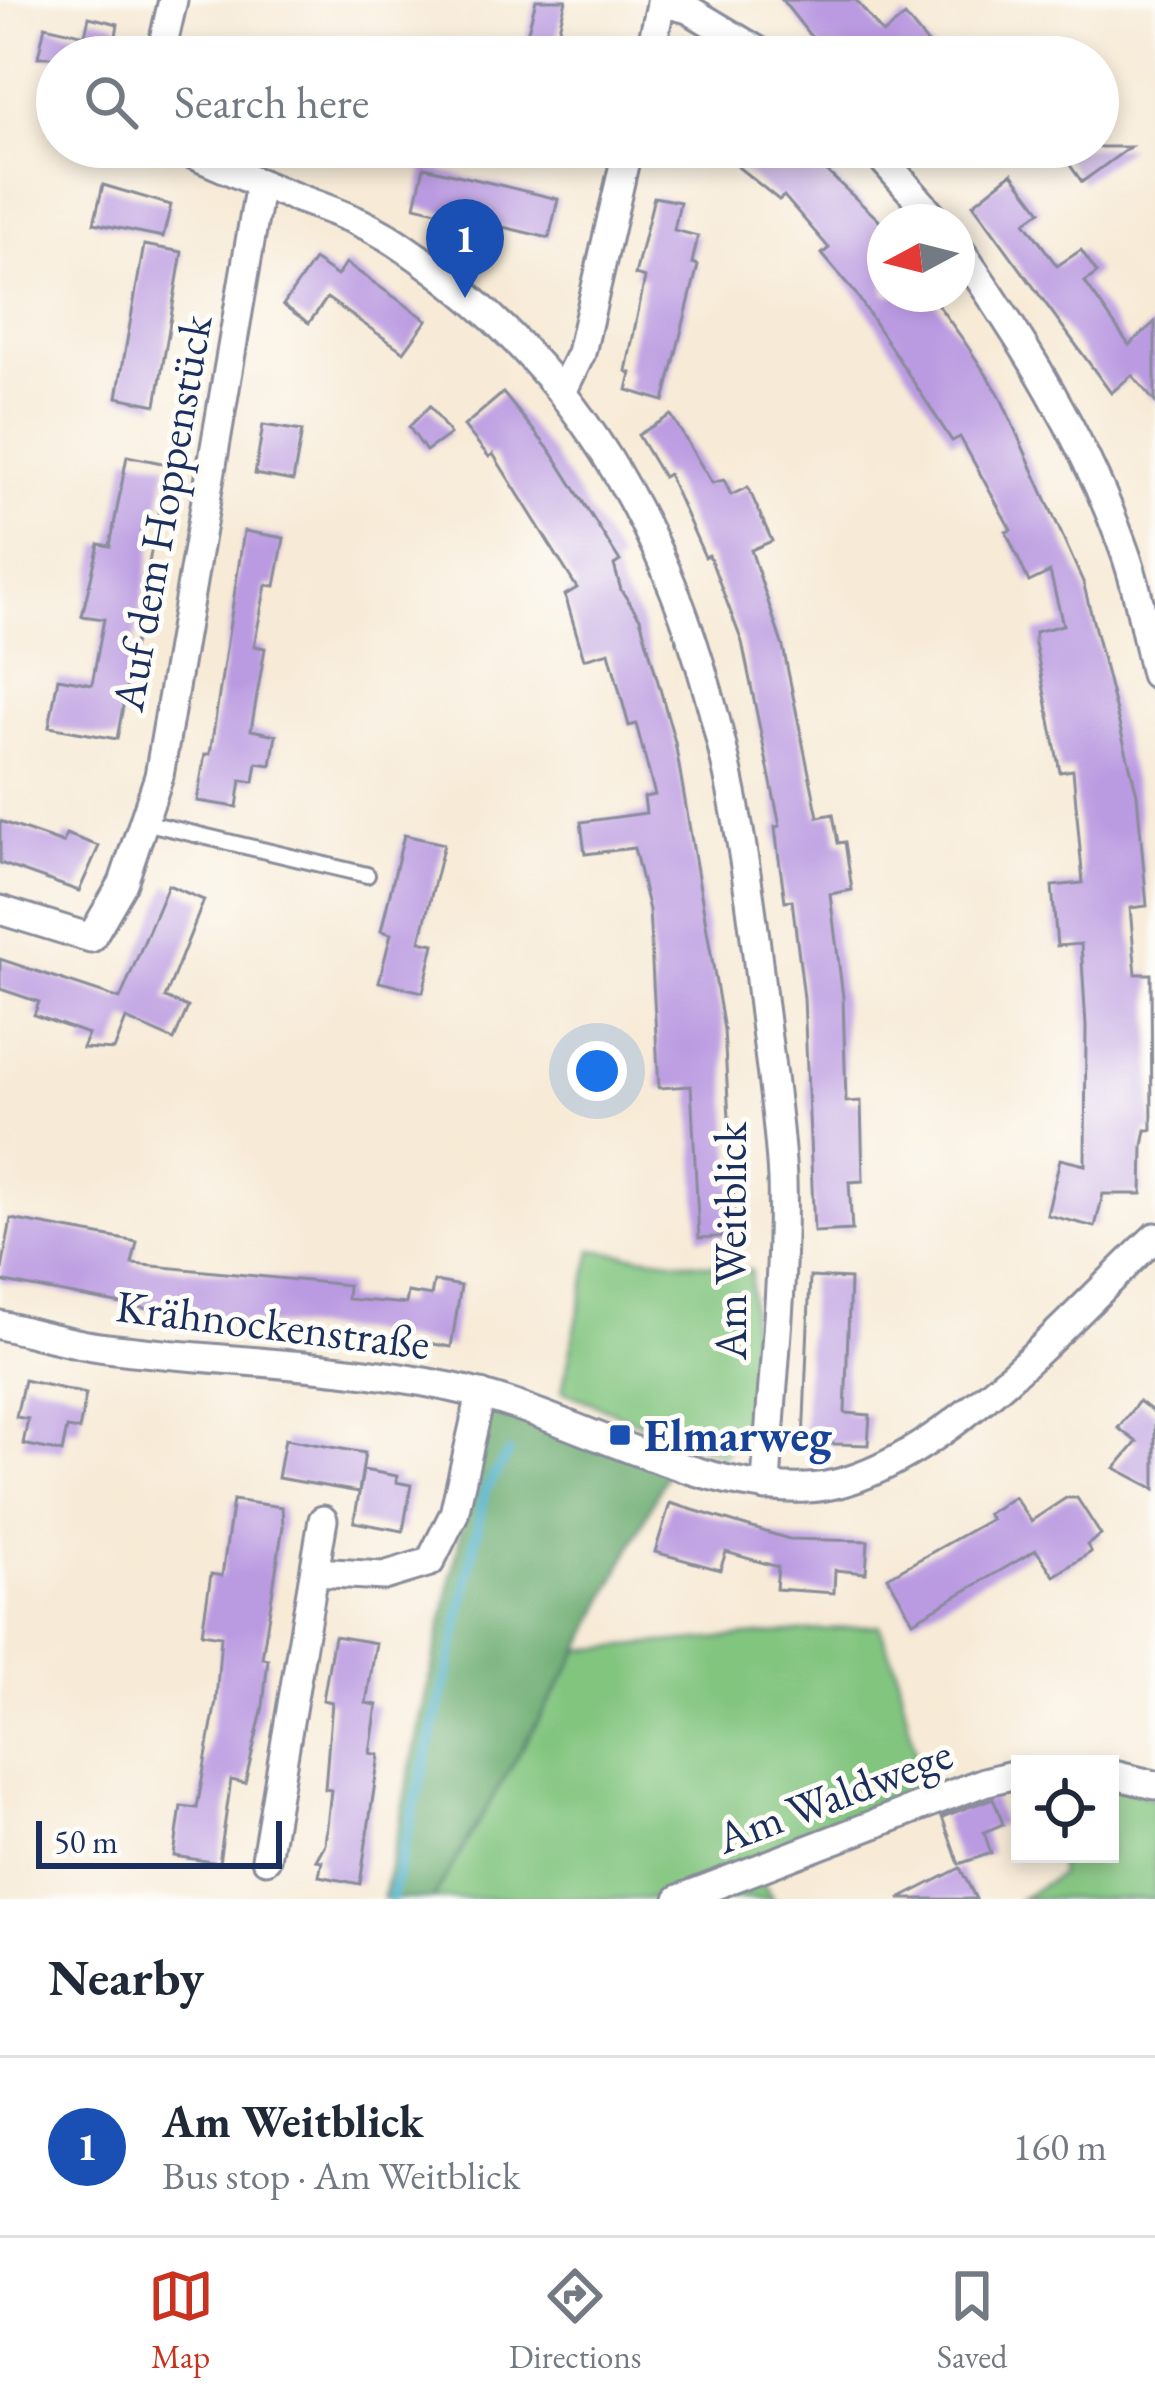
<!DOCTYPE html>
<html lang="en">
<head>
<meta charset="utf-8">
<style>
  :root { --surface:#fff; --page:#f6f6f7; --text:#1f2937; --muted:#747a83; --line:#e0e1e3; --accent:#c8321e }
  body { margin:0; font-family:"EB Garamond",serif; background:var(--page); color:var(--text) }
  .controls { position:absolute; right:36px; bottom:36px; display:grid; overflow:hidden; border-radius:0px; box-shadow:0 6px 18px #0003 }
  .controls button { width:108px; height:108px; display:grid; place-items:center; padding:0; border:0; border-bottom:3px solid var(--line); background:var(--surface); color:var(--text); font:60px sans-serif }
  .compass { position:absolute; left:867px; top:204px; width:108px; height:108px; border-radius:50%; background:var(--surface); box-shadow:0 6px 18px #0003; rotate:263deg }
  .scale { position:absolute; left:36px; bottom:30px; width:246px; box-sizing:border-box; padding-left:12px; border:6px solid #1b2f5e; border-top:0; font-size:33px; line-height:42px; white-space:nowrap; color:#1b2f5e; -webkit-text-stroke:9px #fdfcf7; paint-order:stroke }
  .you { position:absolute; left:597px; top:1071px; width:42px; height:42px; margin:-30px; border:9px solid #fff; border-radius:50%; background:#1a73e8; box-shadow:0 0 0 18px #1a73e833 }
  .badge { display:grid; place-items:center; width:78px; height:78px; border-radius:50%; background:var(--accent); color:#fff; font-size:39px; font-weight:700 }
  .pin { position:absolute; translate:-50% -99px; filter:drop-shadow(0 3px 6px #0008) }
  .pin::after { content:''; position:absolute; top:63px; width:42px; height:36px; background:inherit; clip-path:polygon(0 0,100% 0,50% 100%) }
  .list { margin:0; padding:0; list-style:none }
  h2 { display:flex; justify-content:space-between; align-items:center; height:156px; margin:0; padding:0 48px; font-size:51px }
  h2 small { font-size:39px; font-weight:400; color:var(--muted) }
  .list li { display:grid; grid-template-columns:78px 1fr auto; gap:36px; align-items:center; box-sizing:border-box; height:180px; padding:0 48px; border-top:3px solid var(--line) }
  .list b { display:block; font-size:45px; white-space:nowrap }
  .list p { margin:0; font-size:39px; white-space:nowrap; color:var(--muted) }
  .list em { font-size:39px; font-style:normal; color:var(--muted) }
  .icon { flex:none; width:66px; height:66px; fill:none; stroke:currentColor; stroke-width:2; stroke-linecap:round; stroke-linejoin:round }
  .map { position:relative; flex:none; width:1155px; height:1899px; overflow:hidden }
  .search { position:absolute; background:var(--surface); box-shadow:0 6px 18px #0003; left:36px; right:36px; top:36px; height:132px; display:flex; align-items:center; gap:30px; box-sizing:border-box; padding:0 42px; border-radius:66px; color:var(--muted); font-size:45px }
  .sheet { height:336px; background:var(--surface) }
  nav { display:flex; justify-content:space-around; align-items:center; box-sizing:border-box; height:168px; border-top:3px solid var(--line); background:var(--surface); font-size:33px; color:var(--muted) }
  nav a { display:grid; justify-items:center; gap:6px }
  nav .on { color:var(--accent) }
  .map>svg:first-child { display:block }
  .green { fill:#82c57f; stroke:#4e7a6e; stroke-width:3 }
  .forest { fill:#69aa6e; stroke:#426c66; stroke-width:3 }
  .lines { fill:none; stroke-linecap:round; stroke-linejoin:round }
  .stream { stroke:#48aec8; stroke-width:10 }
  .building { fill:#ba9ae1 }
  .service-casing { stroke:#898c9a; stroke-width:20 }
  .minor-casing { stroke:#898c9a; stroke-width:33 }
  .service { stroke:#fff; stroke-width:14 }
  .minor { stroke:#fff; stroke-width:27 }
  .transit-dot { fill:#1a4fb4; stroke:#fdfcf7; stroke-width:4.5 }
  .labels { text-anchor:middle; stroke-width:10; stroke-linejoin:round; paint-order:stroke }
  .street-label { font-size:45px; fill:#1b2f5e; stroke:#fdfcf7 }
  .transit-label { font-size:45px; font-weight:bold; fill:#164399; stroke:#fdfcf7; text-anchor:start }
</style>
</head>
<body>
<div class="map">
<svg width="1155" height="1899" viewBox="0 0 1155 1899">
  <rect width="100%" height="100%" fill="#fdfcf7"/>
  <filter id="ink" filterUnits="userSpaceOnUse"><feTurbulence type="fractalNoise" baseFrequency=".00833" numOctaves="2"/><feDisplacementMap in="SourceGraphic" scale="24" xChannelSelector="R" yChannelSelector="G"/><feConvolveMatrix kernelMatrix="1 2 1 2 8 2 1 2 1" color-interpolation-filters="sRGB"/></filter>
  <filter id="wash" filterUnits="userSpaceOnUse"><feTurbulence type="fractalNoise" baseFrequency=".004" numOctaves="4" result="noise"/><feDisplacementMap in="SourceGraphic" scale="48" xChannelSelector="R" yChannelSelector="G"/><feGaussianBlur stdDeviation="2.7" result="paint"/><feColorMatrix in="noise" values="0 0 0 0 0 0 0 0 0 0 0 0 0 0 0 0 0 1.4 0 .05"/><feComposite in="paint" operator="in"/></filter>
  <g filter="url(#wash)">
    <rect width="100%" height="100%" fill="#f7ead6"/>
    <g class="green">
      <polygon points="592,1250 751,1270 751,1416 723,1456 562,1391"/>
      <polygon points="879,1625 896,1667 924,1791 761,1881 773,1899 433,1899 580,1650"/>
      <polygon points="1110,1784 1155,1798 1155,1899 1020,1899 1060,1874 1057,1854 1110,1854"/>
    </g>
    <polygon class="forest" points="488,1405 669,1469 580,1650 433,1899 383,1899"/>
    <g class="lines">
      <polyline class="stream" points="391,1899 452,1656 485,1490 509,1453"/>
    </g>
    <g id="blocks">
      <g class="building">
        <polygon points="536,0 566,0 554,49 525,42"/>
        <polygon points="782,0 856,0 883,34 905,16 939,57 827,57"/>
        <polygon points="89,17 118,24 115,42 134,46 133,57 38,57 45,26 85,35"/>
        <polygon points="738,147 805,151 885,226 885,294 930,294 962,338 999,394 1083,582 1137,794 1147,906 1130,908 1136,974 1151,974 1152,1130 1146,1130 1143,1146 1142,1194 1103,1194 1095,1227 1047,1215 1060,1159 1085,1165 1086,1026 1081,944 1057,946 1052,886 1083,883 1073,770 1060,772 1035,643 1035,632 1063,625 1050,572 1029,582 1006,532 1011,530 960,437 952,441 856,294 822,254 829,248 784,196 779,200 738,167"/>
        <polygon points="1057,147 1130,147 1082,182"/>
        <polygon points="424,167 558,199 549,238 415,206"/>
        <polygon points="1012,173 1041,211 1025,222 1057,266 1081,250 1097,273 1085,282 1129,345 1155,322 1155,402 1132,375 1111,393 973,204"/>
        <polygon points="103,185 171,205 163,237 94,223"/>
        <polygon points="654,197 680,202 674,230 698,236 692,263 698,265 664,401 627,390 631,373 626,371 645,278 635,275"/>
        <polygon points="144,245 182,252 156,405 117,397"/>
        <polygon points="314,260 337,276 346,263 427,320 404,352 327,298 309,323 283,305"/>
        <polygon points="503,393 552,453 620,561 614,565 621,590 640,618 675,742 724,1030 735,1224 729,1224 729,1236 699,1238 691,1086 659,1088 649,910 634,848 585,854 581,822 646,813 644,797 655,795 636,724 629,726 609,652 584,659 565,595 577,588 493,454 489,457 464,426"/>
        <polygon points="430,406 450,434 426,451 409,427"/>
        <polygon points="671,415 712,483 724,480 731,495 748,487 772,541 751,550 783,647 818,817 833,814 838,843 845,842 852,890 830,894 843,997 846,1102 861,1101 863,1181 849,1182 852,1230 814,1232 804,998 792,900 785,901 778,852 775,827 780,826 742,642 709,555 705,557 668,474 663,477 638,435"/>
        <polygon points="263,425 302,431 293,481 255,474"/>
        <polygon points="127,456 167,464 117,739 49,727 58,678 92,684 104,619 82,616 99,544 110,546"/>
        <polygon points="244,531 284,538 275,586 266,585 254,646 265,648 251,730 276,735 271,765 257,763 254,782 241,780 237,807 197,801 205,754 210,754"/>
        <polygon points="0,821 63,843 66,834 99,846 79,891 0,863"/>
        <polygon points="404,835 444,844 420,941 434,944 423,992 379,982 391,934 381,931"/>
        <polygon points="168,885 204,900 165,998 188,1007 174,1040 126,1019 114,1050 82,1048 88,1034 34,1015 39,1002 0,989 0,959 120,999"/>
        <polygon points="11,1219 137,1242 132,1264 348,1285 347,1299 406,1304 408,1292 431,1296 434,1281 461,1286 451,1347 358,1331 158,1317 159,1311 0,1281"/>
        <polygon points="810,1277 850,1279 845,1413 870,1415 868,1445 803,1443"/>
        <polygon points="24,1380 86,1394 79,1430 67,1428 62,1452 23,1444 28,1419 16,1417"/>
        <polygon points="1139,1401 1155,1413 1155,1489 1115,1468 1137,1442 1118,1428"/>
        <polygon points="285,1439 365,1453 359,1492 278,1478"/>
        <polygon points="363,1470 397,1476 396,1482 411,1485 403,1531 354,1522"/>
        <polygon points="1014,1497 1031,1521 1066,1498 1077,1498 1101,1535 1087,1545 1091,1552 1054,1576 1036,1550 913,1621 888,1577 991,1519 987,1514"/>
        <polygon points="233,1500 282,1507 283,1526 262,1658 268,1659 263,1706 245,1783 231,1780 219,1863 174,1856 181,1806 197,1808 216,1701 221,1636 202,1633 211,1574 222,1576"/>
        <polygon points="670,1503 789,1539 868,1541 866,1573 835,1570 834,1593 776,1589 778,1567 726,1552 720,1570 655,1552"/>
        <polygon points="334,1636 376,1643 366,1703 377,1705 370,1753 379,1755 360,1884 319,1876 322,1861 316,1860 325,1844 331,1790 325,1789 332,1702 323,1700"/>
        <polygon points="993,1798 1003,1824 984,1832 991,1853 959,1864 942,1817"/>
        <polygon points="960,1868 976,1899 899,1899"/>
      </g>
    </g>
  </g>
  <g filter="url(#ink)">
    <use href="#blocks" fill-opacity="0" stroke="#898c9a" stroke-width="3"/>
    <g class="lines">
      <defs>
        <polyline id="service" points="144,822 367,875"/>
        <g id="minor">
          <polyline points="661,2 688,9 768,57"/>
          <polyline points="160,57 173,0"/>
          <polyline points="649,57 662,0"/>
          <path d="M173 147C201 157 228 170 256 182 304 202 353 214 397 243 661 418 729 693 761 989 768 1052 779 1116 782 1179 785 1280 771 1385 766 1487"/>
          <polyline points="872,147 938,222"/>
          <path d="M957 246C1023 341 1084 438 1123 547 1138 587 1145 632 1155 674"/>
          <polyline points="563,390 581,353 628,147"/>
          <polyline points="0,910 91,938 123,883 159,776 260,183"/>
          <path d="M0 1325C35 1333 71 1344 107 1348 222 1362 336 1363 450 1387 527 1403 598 1440 673 1464 714 1478 763 1490 807 1488 927 1483 1071 1316 1155 1237"/>
          <polyline points="315,1572 384,1576 430,1562 454,1514 481,1394"/>
          <polyline points="1110,1774 1155,1785"/>
          <polyline points="266,1859 323,1520"/>
          <polyline points="679,1899 984,1782 1020,1773"/>
        </g>
      </defs>
      <use href="#service" class="service-casing"/>
      <use href="#minor" class="minor-casing"/>
      <use href="#service" class="service"/>
      <use href="#minor" class="minor"/>
    </g>
  </g>
  <rect class="transit-dot" x="608" y="1423" width="24" height="24" rx="6"/>
  <g class="labels">
    <g class="street-label">
      <text transform="translate(161 513) rotate(-80)" y="16">Auf dem Hoppenstück</text>
      <text transform="translate(730 1241) rotate(-90)" y="16">Am Weitblick</text>
      <text transform="translate(273 1324) rotate(7)" y="16">Krähnockenstraße</text>
      <text transform="translate(834 1795) rotate(-21)" y="16">Am Waldwege</text>
    </g>
    <g class="transit-label">
      <text x="644" y="1451">Elmarweg</text>
    </g>
  </g>
</svg>
<div class="controls">
<button><svg class="icon" aria-label="locate" viewBox="0 0 24 24"><circle cx="12" cy="12" r="6"/><path d="M12 2v4M12 18v4M2 12h4M18 12h4"/></svg></button>
</div>
<svg class="compass" viewBox="-18 -18 36 36"><path d="M0-13l5 13h-10z" fill="#e53935"/><path d="M0 13l5-13h-10z" fill="#747a83"/></svg>
<div class="scale">50 m</div>
<div class="you"></div>
<div class="pin badge" style="left:465px;top:298px;background:#1a4fb4">1</div>
<div class="search"><svg class="icon" aria-label="search" viewBox="0 0 24 24"><circle cx="10" cy="10" r="6"/><path d="M15 15l6 6"/></svg>Search here</div>
</div>
<section class="sheet">
<h2>Nearby<small></small></h2>
<ul class="list">
<li><span class="badge" style="background:#1a4fb4">1</span><div><b>Am Weitblick</b><p>Bus stop · Am Weitblick</p></div><em>160 m</em></li>
</ul>
</section>
<nav>
<a class="on"><svg class="icon" aria-label="map" viewBox="0 0 24 24"><path d="M3 6l6-2 6 2 6-2v14l-6 2-6-2-6 2zM9 4v14M15 6v14"/></svg>Map</a>
<a><svg class="icon" aria-label="directions" viewBox="0 0 24 24"><path d="M12 3l9 9-9 9-9-9zM9 14v-3h6M13 9l2 2-2 2"/></svg>Directions</a>
<a><svg class="icon" aria-label="saved" viewBox="0 0 24 24"><path d="M7 4h10v16l-5-4-5 4z"/></svg>Saved</a>
</nav>
</body>
</html>
